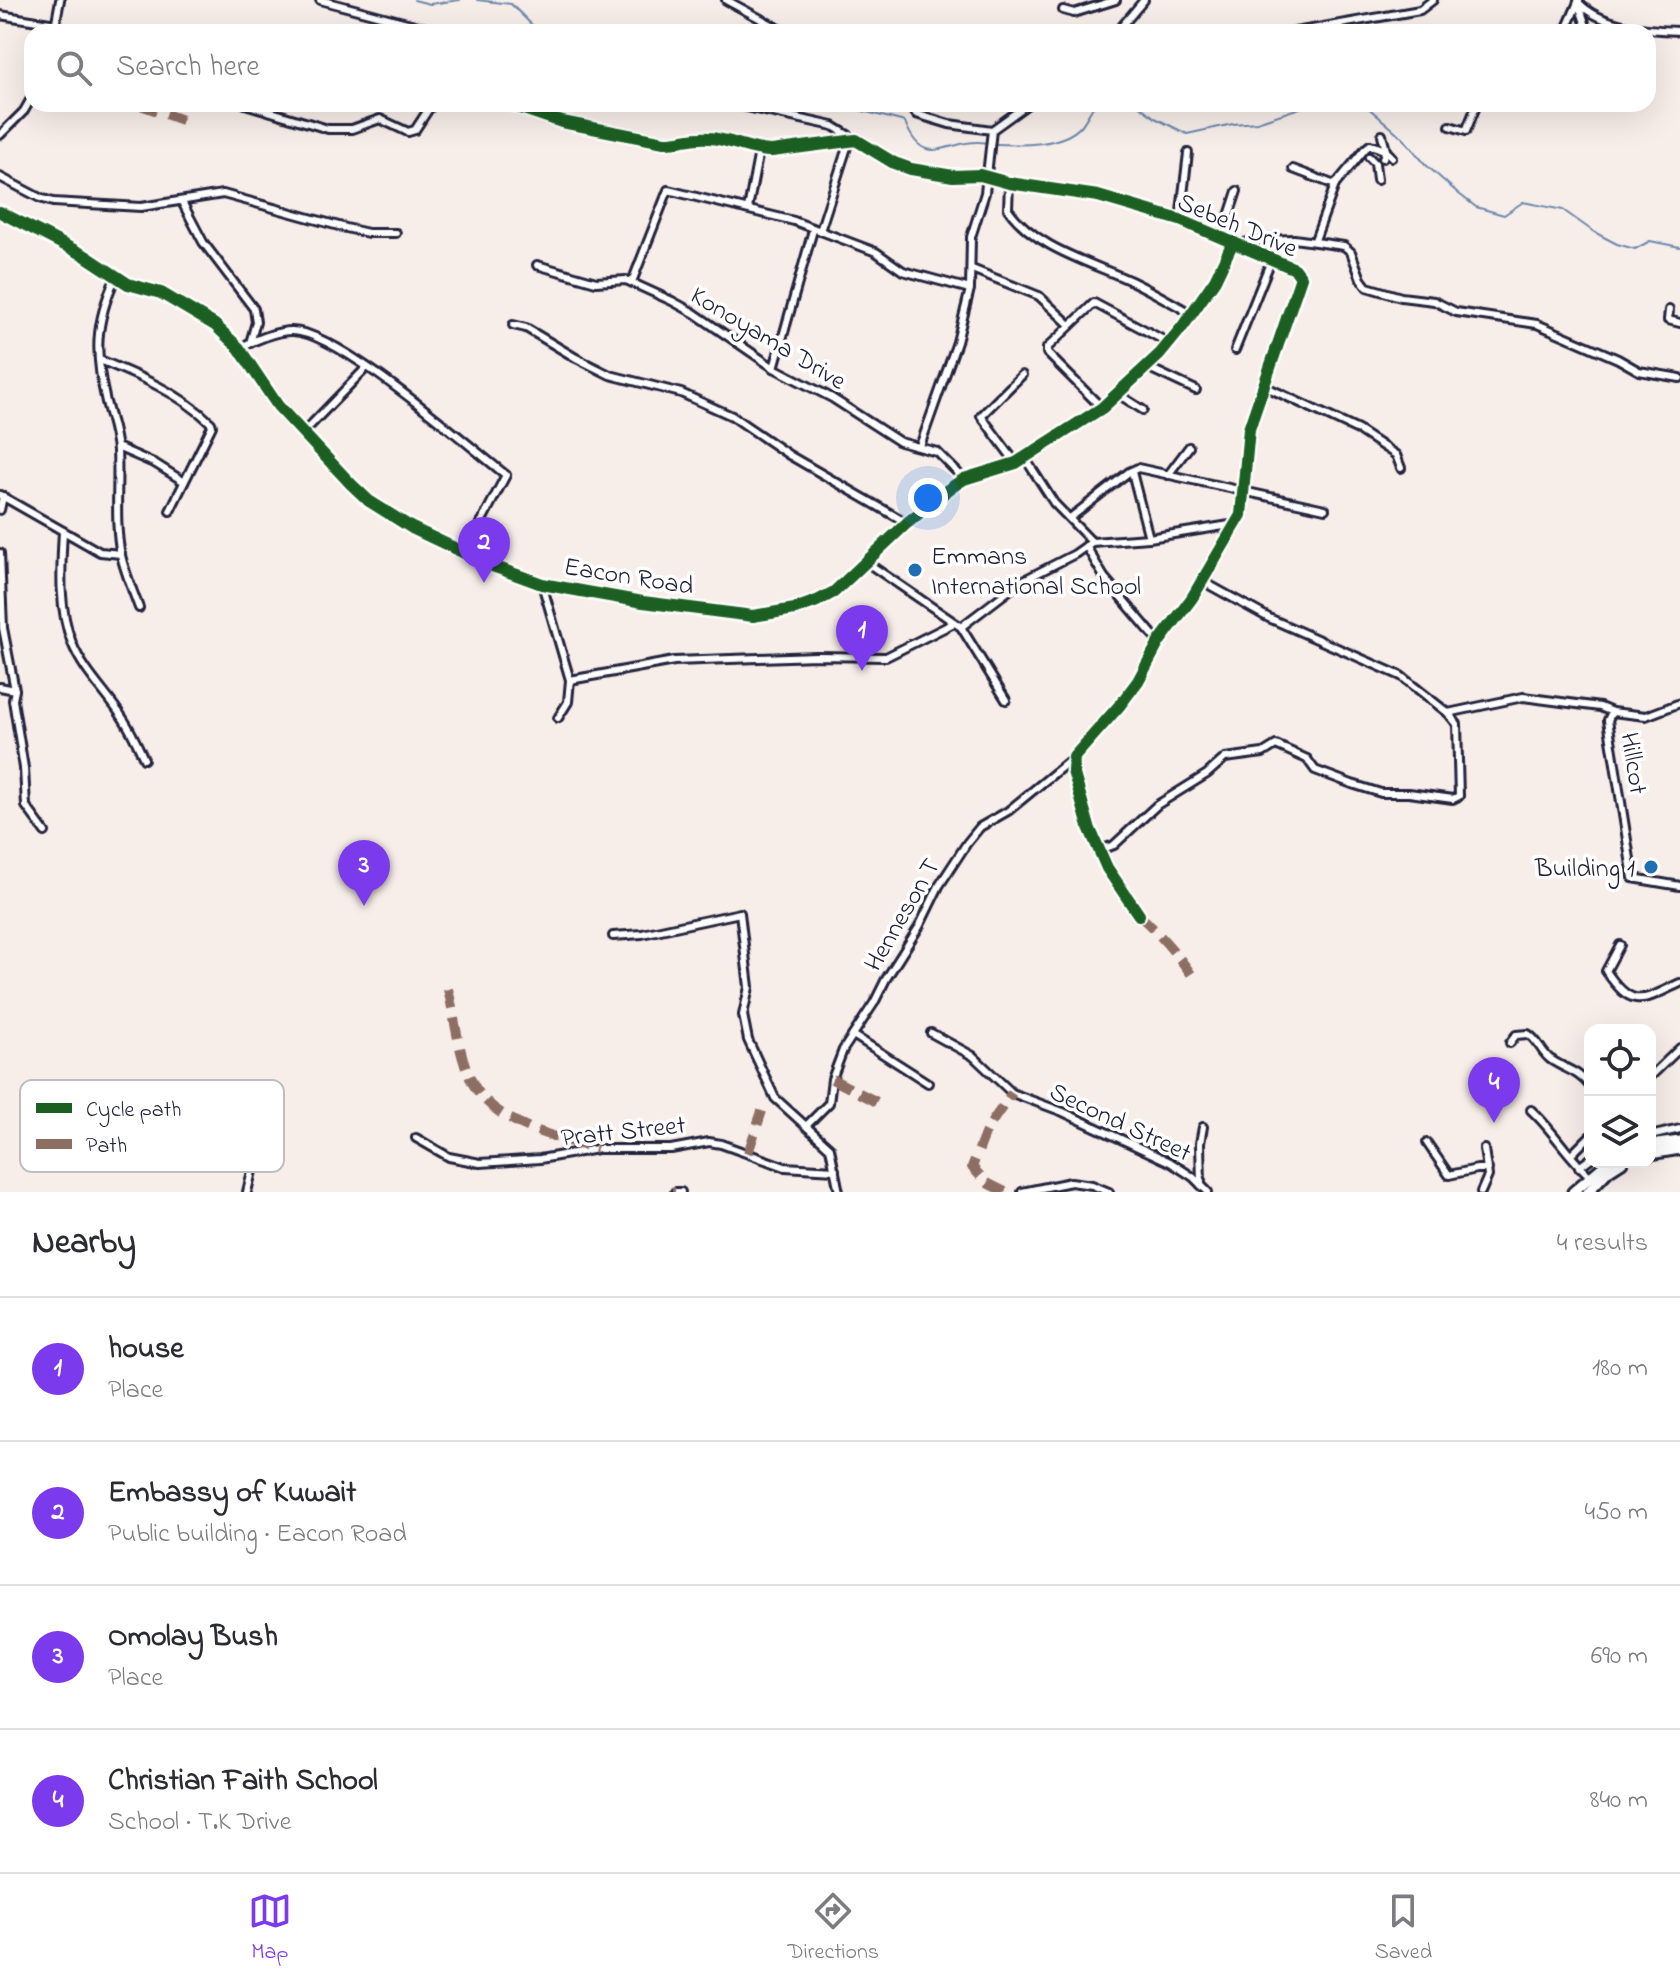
<!DOCTYPE html>
<html lang="en">
<head>
<meta charset="utf-8">
<style>
  :root { --surface:#fff; --page:#f2f2f3; --text:#2b2b33; --muted:#7c7c81; --line:#e1e1e2; --accent:#7c3aed }
  body { margin:0; font-family:"Indie Flower",sans-serif; background:var(--page); color:var(--text) }
  .controls { position:absolute; right:24px; bottom:24px; display:grid; overflow:hidden; border-radius:16px; box-shadow:0 8px 32px #0002 }
  .controls button { width:72px; height:72px; display:grid; place-items:center; padding:0; border:0; border-bottom:2px solid var(--line); background:var(--surface); color:var(--text); font:40px sans-serif }
  .you { position:absolute; left:928px; top:498px; width:28px; height:28px; margin:-20px; border:6px solid #fff; border-radius:50%; background:#1a73e8; box-shadow:0 0 0 12px #1a73e833 }
  .badge { display:grid; place-items:center; width:52px; height:52px; border-radius:50%; background:var(--accent); color:#fff; font-size:26px; font-weight:700 }
  .pin { position:absolute; translate:-50% -66px; filter:drop-shadow(0 2px 4px #0008) }
  .pin::after { content:''; position:absolute; top:42px; width:28px; height:24px; background:inherit; clip-path:polygon(0 0,100% 0,50% 100%) }
  .list { margin:0; padding:0; list-style:none }
  h2 { display:flex; justify-content:space-between; align-items:center; height:104px; margin:0; padding:0 32px; font-size:34px }
  h2 small { font-size:26px; font-weight:400; color:var(--muted) }
  .list li { display:grid; grid-template-columns:52px 1fr auto; gap:24px; align-items:center; box-sizing:border-box; height:144px; padding:0 32px; border-top:2px solid var(--line) }
  .list b { display:block; font-size:30px; white-space:nowrap }
  .list p { margin:0; font-size:26px; white-space:nowrap; color:var(--muted) }
  .list em { font-size:26px; font-style:normal; color:var(--muted) }
  .icon { flex:none; width:44px; height:44px; fill:none; stroke:currentColor; stroke-width:2; stroke-linecap:round; stroke-linejoin:round }
  .map { position:relative; flex:none; width:1680px; height:1192px; overflow:hidden }
  .search { position:absolute; background:var(--surface); box-shadow:0 8px 32px #0002; left:24px; right:24px; top:24px; height:88px; display:flex; align-items:center; gap:20px; box-sizing:border-box; padding:0 28px; border-radius:24px; color:var(--muted); font-size:30px }
  .sheet { height:680px; background:var(--surface) }
  nav { display:flex; justify-content:space-around; align-items:center; box-sizing:border-box; height:112px; border-top:2px solid var(--line); background:var(--surface); font-size:22px; color:var(--muted) }
  nav a { display:grid; justify-items:center; gap:4px }
  nav .on { color:var(--accent) }
  .map>svg:first-child { display:block }
  .lines { fill:none; stroke-linecap:round; stroke-linejoin:round }
  .stream { stroke:#6c89ad; stroke-width:2 }
  .minor-casing { stroke:#22223b; stroke-width:12 }
  .secondary-casing { stroke:#22223b; stroke-width:15 }
  .minor { stroke:#fff; stroke-width:6 }
  .secondary { stroke:#fff; stroke-width:9 }
  .quiet { stroke:#8d6e63; stroke-width:10; stroke-dasharray:20 10; stroke-linecap:butt }
  .cycleway-casing { stroke:#fff; stroke-width:17 }
  .cycleway { stroke:#1b5e20; stroke-width:12 }
  .poi-dot { fill:#1f6fb2; stroke:#fff; stroke-width:3 }
  .labels { text-anchor:middle; stroke-width:7; stroke-linejoin:round; paint-order:stroke }
  .street-label { font-size:26px; fill:#22223b; stroke:#fff }
  .poi-label { font-size:26px; fill:#22223b; stroke:#fff; text-anchor:start }
  .key { fill:#fff; stroke:#bdbdc4; stroke-width:2 }
  .key-label { font-size:22px; fill:#22223b }
</style>
</head>
<body>
<div class="map">
<svg width="1680" height="1192" viewBox="0 0 1680 1192">
  <rect width="100%" height="100%" fill="#f8eee9"/>
  <filter id="ink" filterUnits="userSpaceOnUse"><feTurbulence type="fractalNoise" baseFrequency=".0125" numOctaves="2"/><feDisplacementMap in="SourceGraphic" scale="16" xChannelSelector="R" yChannelSelector="G"/><feConvolveMatrix kernelMatrix="1 2 1 2 8 2 1 2 1" color-interpolation-filters="sRGB"/></filter>
  <g filter="url(#ink)">
    <g class="lines">
      <g class="stream">
        <polyline points="414,0 430,4 460,0"/>
        <polyline points="477,0 511,4 539,32"/>
        <polyline points="637,32 639,32"/>
        <path d="M836 104 905 122C925 174 949 136 987 143"/>
        <polyline points="1137,104 1155,118 1187,134 1233,124 1257,122 1312,104"/>
        <polyline points="1364,104 1403,138 1426,165 1459,194 1476,207 1504,215 1523,202 1563,210 1594,232 1617,244 1635,249 1650,241 1680,247"/>
        <path d="M993 144C1019 145 1062 147 1081 126 1086 120 1090 111 1095 104"/>
      </g>
      <defs>
        <g id="minor">
          <polyline points="320,0 441,32"/>
          <polyline points="726,0 785,32"/>
          <path d="M1578 2C1601 27 1648 30 1680 31"/>
          <polyline points="1579,5 1588,32"/>
          <polyline points="1063,10 1074,13 1116,0"/>
          <polyline points="0,15 56,24"/>
          <polyline points="54,32 60,0"/>
          <polyline points="1117,32 1144,0"/>
          <polyline points="1295,32 1420,10 1433,0"/>
          <polyline points="1565,32 1579,0"/>
          <polyline points="245,104 328,129 352,129 380,119 408,132 415,130 432,104"/>
          <path d="M509 104 562 122 664 142C679 143 693 136 709 138 731 139 750 151 772 151L856 140 894 163 911 169 953 176 980 175 1009 183 1098 196 1180 220 1295 269 1301 277 1249 429 1241 515 1192 598 1159 642 1138 681 1120 705 1074 757 1073 771 1089 827 1107 868 1139 915"/>
          <polyline points="733,104 833,126 856,140"/>
          <polyline points="910,104 916,114 949,124 992,130"/>
          <polyline points="1495,104 1505,104"/>
          <polyline points="1450,126 1466,131 1477,104"/>
          <polyline points="0,135 24,111 32,97"/>
          <polyline points="1382,135 1386,150 1383,158"/>
          <polyline points="1369,157 1375,163 1377,180"/>
          <polyline points="1293,169 1335,185"/>
          <polyline points="0,177 40,198 53,202 141,207 223,194 346,228 368,233 396,233"/>
          <path d="M1009 183 1008 209C1035 248 1090 262 1131 281 1152 291 1172 303 1192 314"/>
          <polyline points="182,202 203,242 254,309 256,322 250,343"/>
          <polyline points="748,209 759,151"/>
          <polyline points="0,212 84,255 128,284 161,293 215,325 239,348 278,406 351,484 369,501 412,528 490,565 542,584 643,602 753,616 795,609 817,601 834,592 907,523 949,489 964,479 1016,463 1102,408 1160,354 1183,326 1215,280 1233,242"/>
          <polyline points="1180,220 1188,153"/>
          <polyline points="820,231 849,141"/>
          <polyline points="1222,237 1237,191"/>
          <path d="M1315 240 1335 185 1365 149 1370 145C1378 147 1388 151 1392 157"/>
          <polyline points="1239,244 1259,240 1294,239 1344,246 1351,252 1361,279 1367,287 1401,297 1434,301 1456,312 1537,324 1618,359 1639,371 1680,378"/>
          <polyline points="537,265 596,282 626,280 672,301 694,313 774,368 832,398 900,442 937,452 964,479"/>
          <polyline points="972,269 1039,296 1070,325"/>
          <path d="M116 276C95 323 94 352 106 402 110 418 116 434 117 451 119 485 114 521 121 555 125 573 133 591 139 608"/>
          <polyline points="632,282 668,190 794,221 876,252 903,271 970,289"/>
          <polyline points="1669,310 1668,320 1680,323"/>
          <polyline points="513,325 526,328 576,358 610,375 681,393 732,416 789,455 907,523"/>
          <path d="M239 348C254 341 275 331 292 331 338 331 465 443 506 475L465 553"/>
          <polyline points="1235,350 1272,258"/>
          <path d="M100 360C139 376 180 393 211 423L212 426 170 511"/>
          <polyline points="1147,367 1196,390"/>
          <polyline points="774,368 813,230"/>
          <polyline points="1262,385 1358,430 1396,455 1401,468"/>
          <polyline points="1118,394 1143,410"/>
          <polyline points="1102,408 1047,353 1047,348 1094,303 1169,343"/>
          <polyline points="303,433 366,368"/>
          <polyline points="920,446 957,342 970,289 971,237 985,193 992,130 1028,104"/>
          <polyline points="117,447 156,464 183,481"/>
          <polyline points="1025,458 1054,503 1092,542 1149,538 1236,524"/>
          <polyline points="1016,463 981,416 1022,375"/>
          <polyline points="1132,472 1149,538"/>
          <polyline points="1168,475 1189,447"/>
          <polyline points="0,495 100,552 121,554"/>
          <polyline points="0,510 3,496"/>
          <polyline points="1070,518 1129,472 1138,468 1325,509"/>
          <path d="M63 531C61 568 58 607 72 643 84 673 107 693 124 720 132 732 138 746 144 759"/>
          <polyline points="1086,546 1104,577 1159,642"/>
          <polyline points="0,553 3,628 15,690 13,700 24,768 26,806 45,832"/>
          <polyline points="866,562 961,627 1006,700"/>
          <polyline points="542,584 570,680 568,702 558,718"/>
          <polyline points="961,627 1020,582 1075,554 1092,542"/>
          <polyline points="570,680 674,661 816,656 886,657 954,623"/>
          <polyline points="0,687 15,690"/>
          <polyline points="1680,703 1646,716 1612,712 1608,720 1633,878 1680,886"/>
          <polyline points="1448,713 1523,697 1600,707 1612,712"/>
          <polyline points="1100,850 1114,845 1157,805 1207,774 1225,758 1263,753 1276,745 1307,759 1315,770 1352,784 1381,793 1409,793 1453,799 1459,796 1457,724 1448,713 1401,676 1269,618 1202,581"/>
          <polyline points="613,936 642,934 740,913 749,987 743,1015 748,1040 775,1098 830,1148 839,1192"/>
          <path d="M1620 945 1606 971C1633 1011 1643 1000 1680 983"/>
          <polyline points="931,1033 973,1056 1012,1093 1063,1112 1170,1162 1193,1177 1208,1192"/>
          <polyline points="853,1035 928,1083"/>
          <path d="M1510 1043 1516 1035 1528 1034C1538 1040 1541 1052 1550 1059 1564 1069 1579 1071 1590 1086"/>
          <polyline points="1650,1077 1680,1048"/>
          <path d="M1531 1110C1553 1130 1568 1157 1590 1176"/>
          <polyline points="807,1125 829,1103 832,1079 843,1050 874,1003 886,979 919,927 939,886 967,843 980,827 1008,811 1074,757"/>
          <polyline points="1650,1136 1680,1129"/>
          <polyline points="416,1138 449,1157 480,1163 540,1159 597,1149 671,1149 709,1142 721,1144 785,1167 835,1170"/>
          <polyline points="1427,1143 1449,1175 1477,1169 1488,1169"/>
          <polyline points="1571,1155 1590,1136"/>
          <polyline points="1579,1167 1590,1159"/>
          <polyline points="1201,1185 1200,1143 1203,1127"/>
          <polyline points="247,1192 253,1167"/>
          <polyline points="675,1192 681,1192"/>
          <polyline points="1022,1192 1071,1182 1092,1185 1109,1192"/>
          <polyline points="1481,1192 1488,1176 1484,1149"/>
        </g>
        <g id="secondary">
          <polyline points="1650,1145 1680,1141"/>
          <polyline points="1650,1154 1680,1149"/>
          <polyline points="1573,1192 1608,1162"/>
          <polyline points="1588,1192 1608,1171 1622,1162"/>
        </g>
      </defs>
      <use href="#minor" class="minor-casing"/>
      <use href="#secondary" class="secondary-casing"/>
      <use href="#minor" class="minor"/>
      <use href="#secondary" class="secondary"/>
      <g class="quiet">
        <polyline points="138,104 182,120"/>
        <path d="M1139 915C1157 931 1177 954 1191 974"/>
        <path d="M448 989C455 1018 458 1053 471 1080 493 1125 554 1136 597 1149"/>
        <polyline points="832,1079 881,1104"/>
        <polyline points="748,1153 762,1111"/>
        <polyline points="672,1192 675,1192"/>
        <polyline points="1005,1192 987,1183 972,1167 987,1129 1012,1093"/>
      </g>
      <defs>
        <g id="cycleway">
          <path d="M509 104 562 122 664 142C679 143 693 136 709 138 731 139 750 151 772 151L856 140 894 163 911 169 953 176 980 175 1009 183 1098 196 1180 220 1295 269 1301 277 1249 429 1241 515 1192 598 1159 642 1138 681 1120 705 1074 757 1073 771 1089 827 1107 868 1139 915"/>
          <polyline points="0,212 84,255 128,284 161,293 215,325 239,348 278,406 351,484 369,501 412,528 490,565 542,584 643,602 753,616 795,609 817,601 834,592 907,523 949,489 964,479 1016,463 1102,408 1160,354 1183,326 1215,280 1233,242"/>
        </g>
      </defs>
      <use href="#cycleway" class="cycleway-casing"/>
      <use href="#cycleway" class="cycleway"/>
    </g>
  </g>
  <g class="poi-dot">
    <circle cx="915" cy="570" r="8"/>
    <circle cx="1651" cy="867" r="8"/>
  </g>
  <g class="labels">
    <g class="street-label">
      <text transform="translate(1238 224) rotate(23)" y="9">Sebeh Drive</text>
      <text transform="translate(769 337) rotate(31)" y="9">Konoyama Drive</text>
      <text transform="translate(629 575) rotate(9)" y="9">Eacon Road</text>
      <text transform="translate(1635 763) rotate(81)" y="9">Hillcot</text>
      <text transform="translate(901 914) rotate(-60)" y="9">Henneson T</text>
      <text transform="translate(1121 1121) rotate(25)" y="9">Second Street</text>
      <text transform="translate(623 1130) rotate(-6)" y="9">Pratt Street</text>
    </g>
    <g class="poi-label">
      <text x="931" y="564">Emmans<tspan x="931" dy="30">International School</tspan></text>
      <text x="1635" y="876" text-anchor="end">Building 1</text>
    </g>
  </g>
  <rect x="20" y="1080" width="264" height="92" rx="12" class="key"/>
  <rect x="36" y="1103" width="36" height="10" fill="#1b5e20"/>
  <rect x="36" y="1139" width="36" height="10" fill="#8d6e63"/>
  <g class="key-label">
    <text x="86" y="1116">Cycle path</text>
    <text x="86" y="1152">Path</text>
  </g>
</svg>
<div class="controls">
<button><svg class="icon" aria-label="locate" viewBox="0 0 24 24"><circle cx="12" cy="12" r="6"/><path d="M12 2v4M12 18v4M2 12h4M18 12h4"/></svg></button>
<button><svg class="icon" aria-label="layers" viewBox="0 0 24 24"><path d="M12 4l9 5-9 5-9-5zM3 14l9 5 9-5"/></svg></button>
</div>
<div class="you"></div>
<div class="pin badge" style="left:862px;top:671px">1</div>
<div class="pin badge" style="left:484px;top:583px">2</div>
<div class="pin badge" style="left:364px;top:906px">3</div>
<div class="pin badge" style="left:1494px;top:1123px">4</div>
<div class="search"><svg class="icon" aria-label="search" viewBox="0 0 24 24"><circle cx="10" cy="10" r="6"/><path d="M15 15l6 6"/></svg>Search here</div>
</div>
<section class="sheet">
<h2>Nearby<small>4 results</small></h2>
<ul class="list">
<li><span class="badge">1</span><div><b>house</b><p>Place</p></div><em>180 m</em></li>
<li><span class="badge">2</span><div><b>Embassy of Kuwait</b><p>Public building · Eacon Road</p></div><em>450 m</em></li>
<li><span class="badge">3</span><div><b>Omolay Bush</b><p>Place</p></div><em>690 m</em></li>
<li><span class="badge">4</span><div><b>Christian Faith School</b><p>School · T.K Drive</p></div><em>840 m</em></li>
</ul>
</section>
<nav>
<a class="on"><svg class="icon" aria-label="map" viewBox="0 0 24 24"><path d="M3 6l6-2 6 2 6-2v14l-6 2-6-2-6 2zM9 4v14M15 6v14"/></svg>Map</a>
<a><svg class="icon" aria-label="directions" viewBox="0 0 24 24"><path d="M12 3l9 9-9 9-9-9zM9 14v-3h6M13 9l2 2-2 2"/></svg>Directions</a>
<a><svg class="icon" aria-label="saved" viewBox="0 0 24 24"><path d="M7 4h10v16l-5-4-5 4z"/></svg>Saved</a>
</nav>
</body>
</html>
